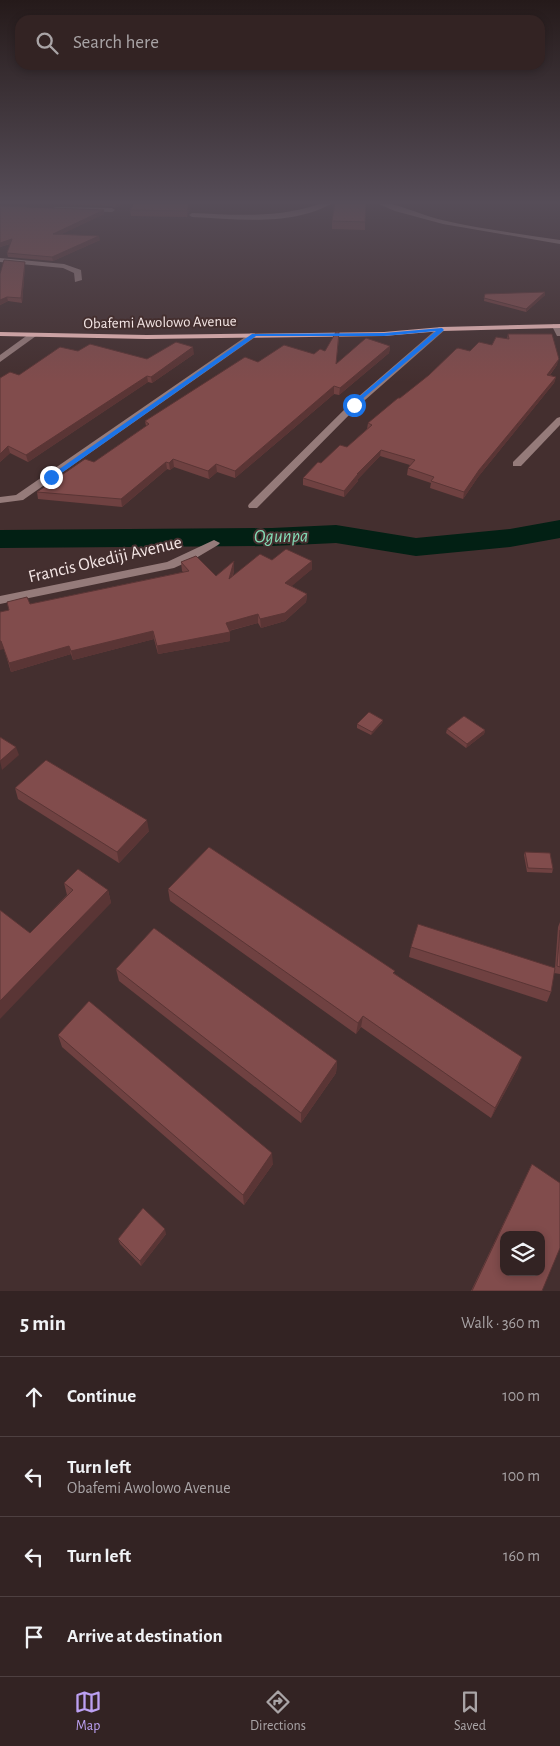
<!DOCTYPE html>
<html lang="en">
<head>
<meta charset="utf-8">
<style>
  :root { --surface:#332323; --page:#3b2b2b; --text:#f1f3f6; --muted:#a9a4a6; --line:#4e4041; --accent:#bca0f2 }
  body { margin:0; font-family:"Alegreya Sans",sans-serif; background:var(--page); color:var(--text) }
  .controls { position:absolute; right:15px; bottom:15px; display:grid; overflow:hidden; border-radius:10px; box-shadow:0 2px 8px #0003 }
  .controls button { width:45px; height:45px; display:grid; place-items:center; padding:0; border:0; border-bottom:1px solid var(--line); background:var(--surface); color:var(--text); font:25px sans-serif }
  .stop { position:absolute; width:15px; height:15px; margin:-11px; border:4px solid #1a73e8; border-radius:50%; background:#fff }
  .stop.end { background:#1a73e8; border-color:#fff; box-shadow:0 1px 5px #0008 }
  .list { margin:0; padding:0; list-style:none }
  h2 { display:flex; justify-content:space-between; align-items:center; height:65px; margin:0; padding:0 20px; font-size:21px }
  h2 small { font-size:16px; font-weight:400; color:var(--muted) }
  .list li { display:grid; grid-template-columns:32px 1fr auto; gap:15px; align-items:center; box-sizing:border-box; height:80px; padding:0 20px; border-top:1px solid var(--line) }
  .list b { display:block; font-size:19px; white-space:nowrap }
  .list p { margin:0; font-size:16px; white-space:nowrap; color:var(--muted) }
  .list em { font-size:16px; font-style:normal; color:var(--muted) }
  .icon { flex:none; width:28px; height:28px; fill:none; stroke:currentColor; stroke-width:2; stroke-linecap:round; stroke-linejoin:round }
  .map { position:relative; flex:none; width:560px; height:1291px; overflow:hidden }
  .search { position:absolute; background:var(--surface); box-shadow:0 2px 8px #0003; left:15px; right:15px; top:15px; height:55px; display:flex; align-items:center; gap:12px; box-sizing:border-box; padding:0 18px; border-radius:15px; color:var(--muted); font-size:19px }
  .sheet { height:385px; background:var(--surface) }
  nav { display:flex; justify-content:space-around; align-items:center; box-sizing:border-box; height:70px; border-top:1px solid var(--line); background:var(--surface); font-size:14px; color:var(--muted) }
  nav a { display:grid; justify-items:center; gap:2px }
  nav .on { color:var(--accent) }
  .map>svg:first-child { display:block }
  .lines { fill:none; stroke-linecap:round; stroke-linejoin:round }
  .river { fill:#022014; fill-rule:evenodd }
  .minor { fill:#957b7a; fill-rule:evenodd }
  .major { fill:#f4c0be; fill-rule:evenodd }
  .wall { fill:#6f4141 }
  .shaded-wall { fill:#5a3535 }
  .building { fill:#814c4c; stroke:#5a3535; fill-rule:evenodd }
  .route { fill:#1a73e8 }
  .labels { text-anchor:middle; stroke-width:4; stroke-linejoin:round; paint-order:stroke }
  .far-street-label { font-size:15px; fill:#f4e6e5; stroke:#442f2f }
  .street-label { font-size:18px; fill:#f4e6e5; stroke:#442f2f }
  .water-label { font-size:19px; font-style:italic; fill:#83dbb5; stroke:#442f2f }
</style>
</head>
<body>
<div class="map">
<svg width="560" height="1291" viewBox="0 0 560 1291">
  <rect width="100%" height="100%" fill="#442f2f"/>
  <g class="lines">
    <polygon class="river" points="560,520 560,538 510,547 416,556 336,543 272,546 0,548 0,530 272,528 336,525 416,538 510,529"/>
    <g class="minor">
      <path d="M327 201H336C295 227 238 219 192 217L189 215 192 213C238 215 283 219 327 201Z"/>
      <path d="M372 201C392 201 421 215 442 220 481 229 521 234 560 240V244L443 224 395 211Z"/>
      <polygon points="55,207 112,208 115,210 112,212 57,210 54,208"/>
      <polygon points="0,258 64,264 81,270 82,280 75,282 74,273 63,268 0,262"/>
      <polygon points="553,324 560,326 560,336 557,336 552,326"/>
      <polygon points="439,327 446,329 357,407 257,508 249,508 248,506 249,504 351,403"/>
      <polygon points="251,333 258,335 23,500 0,503 0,497 16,495"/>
      <polygon points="29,334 36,336 0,362 0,355"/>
      <polygon points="560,417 560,425 521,466 513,466 513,462 557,418"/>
      <polygon points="214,540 220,543 218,545 196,558 174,568 0,604 0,596 167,562"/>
    </g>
    <polygon class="major" points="560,324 560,328 442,331 384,336 147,339 0,336 0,332 147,335 384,332 442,327"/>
  </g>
  <g class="wall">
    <polygon points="0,201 129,201 115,208 112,206 0,202"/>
    <polygon points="135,201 192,201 187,217 131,216 130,210"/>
    <polygon points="0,206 104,210 104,214 61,234 100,240 53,261 8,257 7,253 10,244 0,247"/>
    <polygon points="332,221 365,222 365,230 332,229"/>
    <polygon points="25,262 25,266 22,303 8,301 0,305 0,274"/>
    <polygon points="485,294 545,295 526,312 484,301"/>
    <polygon points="508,334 557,365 550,375 556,377 554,383 478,477 463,499 430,488 431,483 407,475 408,468 410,465 380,456 358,479 358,481 344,497 303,485 303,478 321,463 347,447 367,429 368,423 400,398 470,351 492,345 507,339"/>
    <polygon points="339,338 336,364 390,346 389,353 339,395 334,394 235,478 217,472 209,479 174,467 170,470 167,469 122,507 38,499 37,492 94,462 146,426 145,421 258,362 314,354 325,351"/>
    <polygon points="78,351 147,359 194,354 152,383 148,382 28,462 10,453 0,462 19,375"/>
    <polygon points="272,560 312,569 291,586 307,594 306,602 285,621 261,628 258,623 229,631 230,641 158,654 154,639 73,660 71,654 11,672 4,649 9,610 7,602 30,604 183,572 182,571 181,562 216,576 234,561 234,570 233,576"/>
    <polygon points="383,720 382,723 371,735 357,728 357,724"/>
    <polygon points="447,729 485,730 484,734 466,748 446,733"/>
    <polygon points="15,788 149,831 119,863 18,799"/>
    <polygon points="525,852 553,869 552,873 527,872 524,855"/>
    <polygon points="64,883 108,890 111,903 30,933 67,895"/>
    <polygon points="168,889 394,973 518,1068 491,1118 361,1027 356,1034 170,901"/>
    <polygon points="560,922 560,974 554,973 551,992 547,1002 409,957 411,947 555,968 558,927"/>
    <polygon points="116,969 337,1061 336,1073 301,1123 119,981"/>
    <polygon points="58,1035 273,1164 244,1205 62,1047"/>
    <polygon points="532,1164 542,1291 471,1291 528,1172"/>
    <polygon points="166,1234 141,1266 120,1244 118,1239"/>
  </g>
  <g class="shaded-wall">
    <polygon points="117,201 129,201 115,208 115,202"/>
    <polygon points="190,201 192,201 187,217 187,211"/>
    <polygon points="104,210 104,214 54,238 53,234"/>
    <polygon points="99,236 100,240 53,261 52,257"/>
    <polygon points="12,239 12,243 0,247 0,243"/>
    <polygon points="25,262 25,266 22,303 21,298"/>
    <polygon points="545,292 545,295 526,312 526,309"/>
    <polygon points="7,297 8,301 0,305 0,300"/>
    <polygon points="390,346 389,353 339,395 340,388"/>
    <polygon points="193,347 194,354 152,383 151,377"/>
    <polygon points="559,359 557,365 545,381 547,375"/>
    <polygon points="147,376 148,382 28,462 26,455"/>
    <polygon points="556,377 554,383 478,477 463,499 464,492 479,470"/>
    <polygon points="334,386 334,394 235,478 235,471"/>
    <polygon points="8,446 10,453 0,462 0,454"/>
    <polygon points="381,450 380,456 358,479 358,481 344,497 344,491 357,474"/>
    <polygon points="173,459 174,467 170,470 169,463"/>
    <polygon points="166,462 167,469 122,507 121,499"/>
    <polygon points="216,464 217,472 209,479 208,471"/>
    <polygon points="234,561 234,570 229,588 229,579"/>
    <polygon points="312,561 312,569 285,592 285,583"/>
    <polygon points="307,594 306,602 285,621 261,628 260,619"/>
    <polygon points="258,614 258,623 227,631 226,623"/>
    <polygon points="153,631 154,639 73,660 71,651"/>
    <polygon points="230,632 230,641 158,654 157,646"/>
    <polygon points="0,641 1,641 4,649 0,650"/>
    <polygon points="69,646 71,654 11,672 9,663"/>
    <polygon points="383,720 382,723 371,735 372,732"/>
    <polygon points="485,730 484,734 466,748 467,744"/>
    <polygon points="16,747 19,755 2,770 0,761"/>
    <polygon points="147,820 149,831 119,863 117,852"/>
    <polygon points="108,890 111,903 0,1019 0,1001"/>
    <polygon points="363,1016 361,1027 356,1034 358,1023"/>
    <polygon points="522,1057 518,1068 491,1118 495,1108"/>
    <polygon points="337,1061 336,1073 301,1123 301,1113"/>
    <polygon points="272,1153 273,1164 244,1205 243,1195"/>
    <polygon points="165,1229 166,1234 141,1266 140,1261"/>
  </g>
  <g class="building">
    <polygon points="135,201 190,201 187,211 130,210"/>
    <polygon points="335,201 366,201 365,222 332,221"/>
    <polygon points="0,206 104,210 53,234 99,236 52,257 7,253 12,239 0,243"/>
    <polygon points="4,260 25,262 21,298 7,297 0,300 0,274"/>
    <polygon points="545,292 526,309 484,298 485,294"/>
    <polygon points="336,332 339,332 336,364 366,338 390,346 340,388 334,386 235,471 216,464 208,471 173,459 169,463 166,462 121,499 37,492 85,459 94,462 149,424 145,421 245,357 258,362 284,345 314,354 320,349 325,351"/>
    <polygon points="508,334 552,334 559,359 547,375 556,377 479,470 464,492 431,481 434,477 408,468 415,460 381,450 357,474 358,474 344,491 303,478 318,462 321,463 340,445 347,447 372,425 368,423 398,398 400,398 429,375 456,349 458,348 470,351 479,342 492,345 496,337 509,339"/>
    <polygon points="176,342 193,347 151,377 147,376 26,455 8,446 0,454 0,378 10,372 19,375 60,347 78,351 90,344 147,359"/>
    <polygon points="286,549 312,561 285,583 307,594 285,613 260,619 258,614 226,623 230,632 157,646 153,631 71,651 69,646 9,663 1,641 0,641 0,612 9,610 7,602 27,597 30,604 189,571 181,562 196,556 216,576 234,561 229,579 260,554 272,560"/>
    <polygon points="369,712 383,720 372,732 357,724"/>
    <polygon points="464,716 485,730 467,744 447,729"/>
    <polygon points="0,737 16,747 0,761"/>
    <polygon points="46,760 147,820 117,852 15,788"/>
    <polygon points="209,847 395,971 393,973 522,1057 495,1108 363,1016 358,1023 168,889"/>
    <polygon points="525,852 550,853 553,869 528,868"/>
    <polygon points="78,869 108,890 0,1001 0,910 30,933 73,890 64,883"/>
    <polygon points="418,924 555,968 551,992 411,947"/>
    <polygon points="154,928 337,1061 301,1113 116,969"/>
    <polygon points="560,930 560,967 557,966"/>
    <polygon points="89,1001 272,1153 243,1195 58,1035"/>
    <path d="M532 1164 560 1183V1248L542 1291H472ZM504 1235H541V1272H504Z"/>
    <polygon points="143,1208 165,1229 140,1261 118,1239"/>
  </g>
  <linearGradient id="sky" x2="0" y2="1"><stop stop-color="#251a1a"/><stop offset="0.53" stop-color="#564d58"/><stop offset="1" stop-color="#564d58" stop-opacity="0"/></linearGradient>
  <rect width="560" height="382" fill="url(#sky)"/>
  <polygon class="route" points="442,328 444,330 354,406 352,403 436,331 384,336 256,336 53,479 48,477 252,334 384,333"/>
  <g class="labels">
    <g class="far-street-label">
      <text transform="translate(160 322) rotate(-1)" y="5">Obafemi Awolowo Avenue</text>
    </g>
    <g class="street-label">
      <text transform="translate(105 559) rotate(-13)" y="6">Francis Okediji Avenue</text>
    </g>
    <g class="water-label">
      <text transform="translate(281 535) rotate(-1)" y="7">Ogunpa</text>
    </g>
  </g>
</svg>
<div class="controls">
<button><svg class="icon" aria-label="layers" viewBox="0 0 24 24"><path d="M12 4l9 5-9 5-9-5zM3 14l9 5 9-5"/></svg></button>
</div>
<div class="stop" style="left:354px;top:405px"></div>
<div class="stop end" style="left:51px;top:477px"></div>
<div class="search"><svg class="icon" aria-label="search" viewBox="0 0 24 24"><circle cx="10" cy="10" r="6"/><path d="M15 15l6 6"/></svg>Search here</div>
</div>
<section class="sheet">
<h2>5 min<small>Walk · 360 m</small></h2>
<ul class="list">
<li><svg class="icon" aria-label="ahead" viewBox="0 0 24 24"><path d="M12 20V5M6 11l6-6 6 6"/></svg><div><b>Continue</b></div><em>100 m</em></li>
<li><svg class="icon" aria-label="left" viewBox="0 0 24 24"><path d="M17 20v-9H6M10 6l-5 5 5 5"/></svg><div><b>Turn left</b><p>Obafemi Awolowo Avenue</p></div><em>100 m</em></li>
<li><svg class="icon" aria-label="left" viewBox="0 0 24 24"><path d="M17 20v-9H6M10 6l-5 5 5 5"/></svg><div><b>Turn left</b></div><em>160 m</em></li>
<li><svg class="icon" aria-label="arrive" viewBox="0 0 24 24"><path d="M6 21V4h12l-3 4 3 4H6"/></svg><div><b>Arrive at destination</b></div></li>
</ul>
</section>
<nav>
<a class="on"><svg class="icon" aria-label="map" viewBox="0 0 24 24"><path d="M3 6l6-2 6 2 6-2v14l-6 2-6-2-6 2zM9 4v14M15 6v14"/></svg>Map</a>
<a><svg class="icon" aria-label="directions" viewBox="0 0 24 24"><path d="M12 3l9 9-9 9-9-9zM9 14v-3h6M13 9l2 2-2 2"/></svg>Directions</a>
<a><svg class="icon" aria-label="saved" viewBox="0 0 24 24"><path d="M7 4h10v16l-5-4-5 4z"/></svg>Saved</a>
</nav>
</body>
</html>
